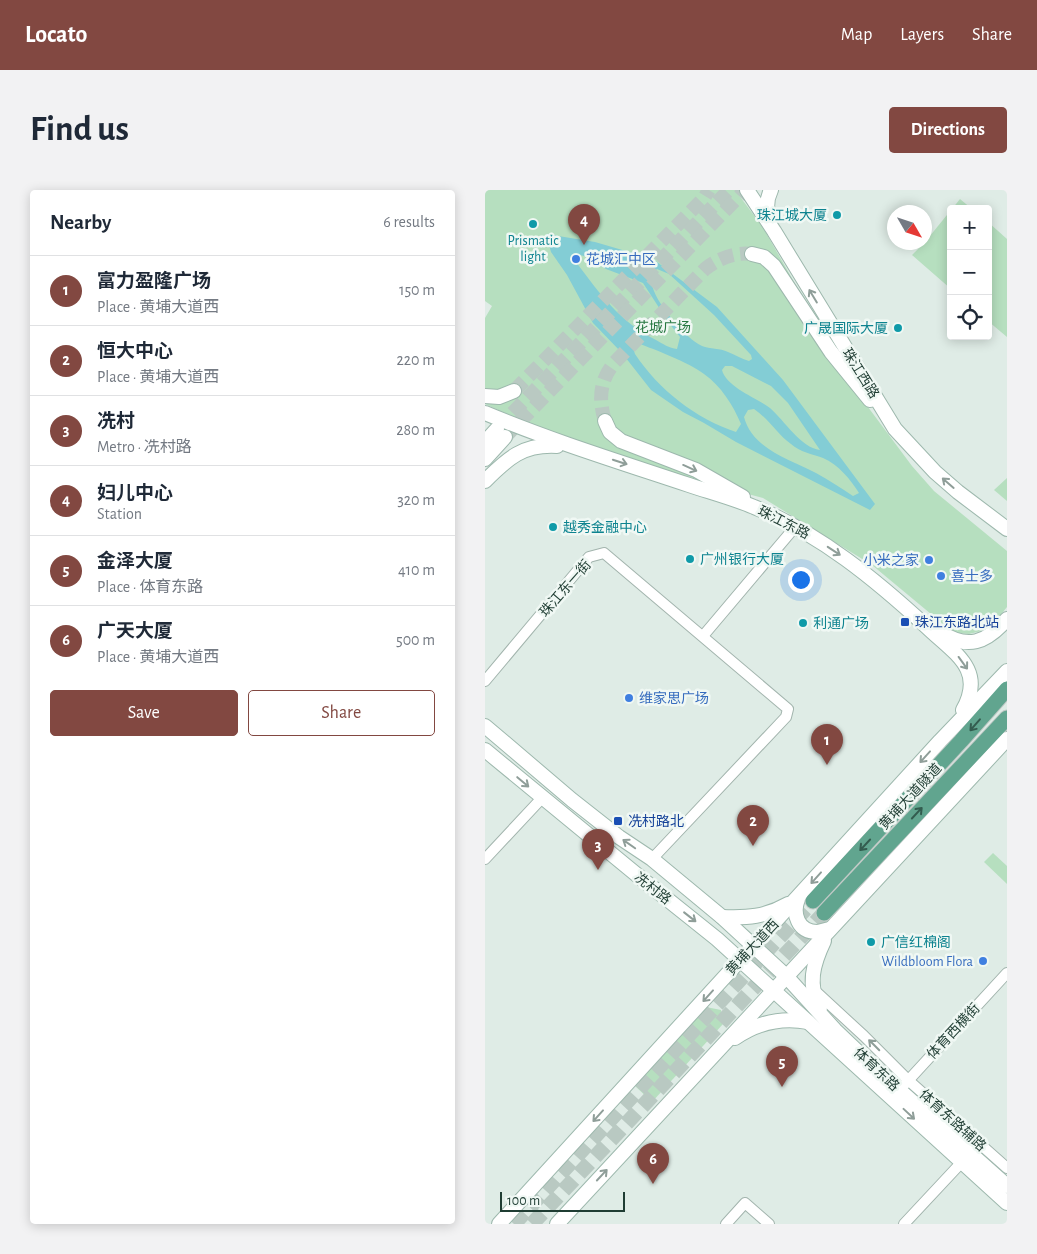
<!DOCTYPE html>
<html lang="en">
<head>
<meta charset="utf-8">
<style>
  :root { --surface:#fff; --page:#f2f2f3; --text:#1f2937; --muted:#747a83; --line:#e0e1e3; --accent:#824841 }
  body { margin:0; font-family:"Alegreya Sans","Noto Sans SC",sans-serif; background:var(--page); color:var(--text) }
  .controls { position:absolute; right:15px; top:15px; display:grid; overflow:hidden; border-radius:5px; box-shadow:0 2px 12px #0003 }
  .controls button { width:45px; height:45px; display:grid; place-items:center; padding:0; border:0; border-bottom:1px solid var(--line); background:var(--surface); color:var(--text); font:25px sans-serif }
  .compass { position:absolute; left:402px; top:15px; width:45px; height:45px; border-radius:50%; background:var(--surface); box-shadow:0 2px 12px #0003; rotate:129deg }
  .scale { position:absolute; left:15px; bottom:12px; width:125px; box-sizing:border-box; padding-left:5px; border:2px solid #1f3d33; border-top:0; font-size:14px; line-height:18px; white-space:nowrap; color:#1f3d33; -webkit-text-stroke:4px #f0f8f4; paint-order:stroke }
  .you { position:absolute; left:315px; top:389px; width:18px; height:18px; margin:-12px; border:4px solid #fff; border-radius:50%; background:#1a73e8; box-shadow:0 0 0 8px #1a73e833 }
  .badge { display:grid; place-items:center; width:32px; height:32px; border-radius:50%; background:var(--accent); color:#fff; font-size:16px; font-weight:700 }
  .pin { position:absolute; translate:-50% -41px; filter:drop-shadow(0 1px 2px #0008) }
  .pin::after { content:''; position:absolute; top:26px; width:18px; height:15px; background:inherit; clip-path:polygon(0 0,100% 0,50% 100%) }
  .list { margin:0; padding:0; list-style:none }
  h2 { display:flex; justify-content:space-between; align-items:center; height:65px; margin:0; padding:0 20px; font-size:21px }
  h2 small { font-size:16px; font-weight:400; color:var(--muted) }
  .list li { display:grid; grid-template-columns:32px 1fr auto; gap:15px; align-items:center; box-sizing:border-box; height:70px; padding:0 20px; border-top:1px solid var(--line) }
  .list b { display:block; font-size:19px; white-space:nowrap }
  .list p { margin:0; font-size:16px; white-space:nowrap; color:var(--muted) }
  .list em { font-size:16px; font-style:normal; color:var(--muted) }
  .actions { display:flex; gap:10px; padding:15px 20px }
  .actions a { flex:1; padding:11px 0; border:1px solid var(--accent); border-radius:5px; text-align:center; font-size:18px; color:var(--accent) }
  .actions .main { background:var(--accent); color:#fff }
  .icon { flex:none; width:28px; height:28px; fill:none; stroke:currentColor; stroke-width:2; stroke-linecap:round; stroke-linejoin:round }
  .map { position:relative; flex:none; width:522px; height:1034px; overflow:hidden; border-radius:5px }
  header { display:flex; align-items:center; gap:30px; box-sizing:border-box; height:70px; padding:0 25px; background:var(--accent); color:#fff }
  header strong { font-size:24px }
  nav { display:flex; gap:28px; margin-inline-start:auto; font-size:18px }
  .intro { display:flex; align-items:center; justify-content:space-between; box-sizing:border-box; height:120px; padding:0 30px }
  h1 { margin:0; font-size:35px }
  .button { padding:12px 22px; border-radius:5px; background:var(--accent); color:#fff; font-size:18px; font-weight:700 }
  main { display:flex; gap:30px; padding:0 30px }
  aside { flex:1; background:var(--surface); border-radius:5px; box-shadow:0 2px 12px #0003 }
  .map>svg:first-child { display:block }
  .green { fill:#b6dfbf }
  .water { fill:#83cdd5; fill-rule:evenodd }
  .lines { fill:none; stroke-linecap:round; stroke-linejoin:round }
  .secondary-tunnel { stroke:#b9c9c2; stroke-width:14; stroke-dasharray:14 7; stroke-linecap:butt }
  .primary-tunnel { stroke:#b9c9c2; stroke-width:15; stroke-dasharray:15 8; stroke-linecap:butt }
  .street-casing { stroke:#a2b4ad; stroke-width:12 }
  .secondary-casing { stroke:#9db8ad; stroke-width:16 }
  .primary-casing { stroke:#c0c9c6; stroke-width:17 }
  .street { stroke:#fff; stroke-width:10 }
  .secondary { stroke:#fff; stroke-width:14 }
  .primary { stroke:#61a58f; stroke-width:15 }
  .oneway { stroke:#8f9e99 }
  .oneway2 { stroke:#335c4f }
  .culture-dot { fill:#0f9aa8; stroke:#f0f8f4; stroke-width:2 }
  .shop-dot { fill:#3f7fe0; stroke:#f0f8f4; stroke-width:2 }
  .transit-dot { fill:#1a4fb4; stroke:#f0f8f4; stroke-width:2 }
  .labels { text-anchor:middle; stroke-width:5; stroke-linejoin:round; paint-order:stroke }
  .culture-label { font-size:14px; fill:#0d838f; stroke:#f0f8f4; text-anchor:start }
  .shop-label { font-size:14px; fill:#366cbe; stroke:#f0f8f4; text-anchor:start }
  .park-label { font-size:14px; fill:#267741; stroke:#f0f8f4 }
  .street-label { font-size:14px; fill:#1f3d33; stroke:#f0f8f4 }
  .transit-label { font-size:14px; fill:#164399; stroke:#f0f8f4; text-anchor:start }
</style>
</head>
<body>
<header>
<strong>Locato</strong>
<nav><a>Map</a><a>Layers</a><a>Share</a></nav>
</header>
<div class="intro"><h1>Find us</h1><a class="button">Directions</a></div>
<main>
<aside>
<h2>Nearby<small>6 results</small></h2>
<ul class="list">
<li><span class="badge">1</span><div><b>富力盈隆广场</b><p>Place · 黄埔大道西</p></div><em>150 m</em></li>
<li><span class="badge">2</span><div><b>恒大中心</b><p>Place · 黄埔大道西</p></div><em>220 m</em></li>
<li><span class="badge">3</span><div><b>冼村</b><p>Metro · 冼村路</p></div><em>280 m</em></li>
<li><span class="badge">4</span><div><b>妇儿中心</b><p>Station</p></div><em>320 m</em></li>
<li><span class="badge">5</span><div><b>金泽大厦</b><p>Place · 体育东路</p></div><em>410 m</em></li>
<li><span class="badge">6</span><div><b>广天大厦</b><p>Place · 黄埔大道西</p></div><em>500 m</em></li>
</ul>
<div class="actions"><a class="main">Save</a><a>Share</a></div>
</aside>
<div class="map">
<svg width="522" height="1034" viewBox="0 0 522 1034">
  <rect width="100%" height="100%" fill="#dfece6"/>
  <g class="green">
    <polygon points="0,0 250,0 277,36 374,205 427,276 449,301 522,361 522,417 504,439 484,444 474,443 464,439 387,375 278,308 192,285 65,243 0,214 0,128 7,116 0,111"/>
    <polygon points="475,9 487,19 467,19"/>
    <polygon points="466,20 466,99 427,65 440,52"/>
    <polygon points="503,32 522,49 522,147 503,131"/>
    <polygon points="522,288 522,311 509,300"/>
    <polygon points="508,663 522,676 522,694 499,672"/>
    <polygon points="221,817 236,820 238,834 167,912 149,895"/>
  </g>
  <path class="water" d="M61 44 110 52 168 69 232 117 298 190 390 314 385 320 251 252 219 233 198 222 166 200 137 163 108 133 82 85 66 62ZM89 63 102 67 121 79 158 93 184 133 195 147 192 159C184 158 178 154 171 150 135 132 115 104 91 72L88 66ZM172 79 184 84 229 125 266 165 267 169 264 171C257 169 251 165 243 162 235 158 225 159 217 156 201 149 169 111 167 94 166 90 167 86 168 82ZM152 153C171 160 203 172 219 184 236 196 248 215 256 234L251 242C211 229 173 199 150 164L148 158ZM240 176H247L286 196 303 213 335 260C316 258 299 230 285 218 272 208 241 197 237 180ZM269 219C284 229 292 244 306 254 315 262 327 264 338 268 353 274 366 290 374 303L368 306C356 298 344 290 331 283 305 269 268 260 259 227L263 220Z"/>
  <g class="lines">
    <g class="secondary-tunnel">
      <polyline points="29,201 219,8 224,0"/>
      <path d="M120 231C113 209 115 189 130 172L220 79C234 68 250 62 267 64"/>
      <polyline points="13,238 244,0"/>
      <polyline points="20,247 260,0"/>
    </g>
    <g class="primary-tunnel">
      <polyline points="29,1034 328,711"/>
      <polyline points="47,1034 339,723"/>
    </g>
    <defs>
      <g id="street">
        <polyline points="218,446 310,337"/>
        <polyline points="0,491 104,367 119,363 303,519 301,527 167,669"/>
        <polyline points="0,669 57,608"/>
        <polyline points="328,799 379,846 423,890 522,978"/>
        <polyline points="420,894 522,783"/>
        <polyline points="241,1034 260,1013 284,1034"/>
        <polyline points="419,1034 476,973"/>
      </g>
      <g id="secondary">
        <polyline points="262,0 289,41 410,239 450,282 473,302 522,339"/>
        <path d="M285 31C281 20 281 10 286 0"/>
        <polyline points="267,64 279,67 289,76 346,162 385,210"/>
        <polyline points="0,206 14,207 29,201"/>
        <path d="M0 223C67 251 135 272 204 295 225 302 248 308 269 317 334 343 391 390 442 437 469 463 501 479 478 520"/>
        <polyline points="120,231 125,242 136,251 211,280 258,307"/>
        <polyline points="0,252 12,239"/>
        <polyline points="0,269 20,247"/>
        <path d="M0 291C23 268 38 254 72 256"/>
        <path d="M455 442C483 460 501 453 522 429"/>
        <polyline points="0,536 87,610 134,647 167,669 237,727 301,786 350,840 393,881 522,996"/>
        <polyline points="0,560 157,689 232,749 522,1013"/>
        <path d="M313 709C307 724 313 742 332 742 336 741 341 740 345 739"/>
        <path d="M237 727C263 728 280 727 303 714"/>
        <path d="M335 818C322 795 328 774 339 751"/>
        <path d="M250 848C273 832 296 827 323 832"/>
        <polyline points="14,1034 455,551 522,481"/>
        <polyline points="72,1034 522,549"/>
      </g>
      <g id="primary">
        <polyline points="328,711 476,551 522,499"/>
        <polyline points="339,723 522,528"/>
      </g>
    </defs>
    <use href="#street" class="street-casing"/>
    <use href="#secondary" class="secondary-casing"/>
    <use href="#primary" class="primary-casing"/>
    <use href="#street" class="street"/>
    <use href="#secondary" class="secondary"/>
    <use href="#primary" class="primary"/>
  </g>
  <defs><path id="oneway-shaft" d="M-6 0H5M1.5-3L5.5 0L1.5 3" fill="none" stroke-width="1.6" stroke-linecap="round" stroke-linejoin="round" transform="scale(1.25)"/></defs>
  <g class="oneway">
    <use href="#oneway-shaft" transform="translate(328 106) rotate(-121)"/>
    <use href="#oneway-shaft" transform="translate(135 272) rotate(18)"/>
    <use href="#oneway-shaft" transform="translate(205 278) rotate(24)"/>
    <use href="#oneway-shaft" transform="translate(463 293) rotate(-139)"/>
    <use href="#oneway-shaft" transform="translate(349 361) rotate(33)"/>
    <use href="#oneway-shaft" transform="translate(478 473) rotate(54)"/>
    <use href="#oneway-shaft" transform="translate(440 567) rotate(132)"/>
    <use href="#oneway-shaft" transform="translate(38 592) rotate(40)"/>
    <use href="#oneway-shaft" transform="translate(144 654) rotate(-145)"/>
    <use href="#oneway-shaft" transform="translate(331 688) rotate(132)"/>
    <use href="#oneway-shaft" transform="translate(205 727) rotate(38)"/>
    <use href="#oneway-shaft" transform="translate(223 806) rotate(132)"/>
    <use href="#oneway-shaft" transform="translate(389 855) rotate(-135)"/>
    <use href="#oneway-shaft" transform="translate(424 924) rotate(43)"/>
    <use href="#oneway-shaft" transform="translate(113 926) rotate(132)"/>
    <use href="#oneway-shaft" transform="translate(117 985) rotate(-47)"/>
  </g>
  <g class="oneway2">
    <use href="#oneway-shaft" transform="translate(490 535) rotate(131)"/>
    <use href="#oneway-shaft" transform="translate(432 623) rotate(-47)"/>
    <use href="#oneway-shaft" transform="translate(380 655) rotate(133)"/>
  </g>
  <g class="culture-dot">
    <circle cx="352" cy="25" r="5"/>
    <circle cx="48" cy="34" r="5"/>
    <circle cx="413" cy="138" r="5"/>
    <circle cx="68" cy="337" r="5"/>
    <circle cx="205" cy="369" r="5"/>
    <circle cx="318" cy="433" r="5"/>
    <circle cx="386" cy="752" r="5"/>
  </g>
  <g class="shop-dot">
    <circle cx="91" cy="69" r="5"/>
    <circle cx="444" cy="370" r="5"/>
    <circle cx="456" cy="386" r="5"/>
    <circle cx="144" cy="508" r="5"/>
    <circle cx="498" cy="771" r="5"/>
  </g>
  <g class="transit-dot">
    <rect x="415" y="427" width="10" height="10" rx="2.5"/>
    <rect x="128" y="626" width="10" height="10" rx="2.5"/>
  </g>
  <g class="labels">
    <g class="culture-label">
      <text x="342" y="30" text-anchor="end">珠江城大厦</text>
      <text x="48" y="55" text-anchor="middle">Prismatic<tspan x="48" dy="16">light</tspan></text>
      <text x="403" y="143" text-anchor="end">广晟国际大厦</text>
      <text x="78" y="342">越秀金融中心</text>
      <text x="215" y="374">广州银行大厦</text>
      <text x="328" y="438">利通广场</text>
      <text x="396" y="757">广信红棉阁</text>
    </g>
    <g class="shop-label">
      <text x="101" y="74">花城汇中区</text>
      <text x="434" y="375" text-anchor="end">小米之家</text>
      <text x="466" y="391">喜士多</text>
      <text x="154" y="513">维家思广场</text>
      <text x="488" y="776" text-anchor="end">Wildbloom Flora</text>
    </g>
    <g class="park-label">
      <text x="178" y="142">花城广场</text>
    </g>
    <g class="street-label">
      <text transform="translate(376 183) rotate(58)" y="5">珠江西路</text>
      <text transform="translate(299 332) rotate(27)" y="5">珠江东路</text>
      <text transform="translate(80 398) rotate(-49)" y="5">珠江东一街</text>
      <text transform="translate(425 606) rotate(-47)" y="5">黄埔大道隧道</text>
      <text transform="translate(168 698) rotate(38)" y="5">冼村路</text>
      <text transform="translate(267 757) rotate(-47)" y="5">黄埔大道西</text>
      <text transform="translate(468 841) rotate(-47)" y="5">体育西横街</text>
      <text transform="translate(392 879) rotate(43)" y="5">体育东路</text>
      <text transform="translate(468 930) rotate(42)" y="5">体育东路辅路</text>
    </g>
    <g class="transit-label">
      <text x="430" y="437">珠江东路北站</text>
      <text x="143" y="636">冼村路北</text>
    </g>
  </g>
</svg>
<div class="controls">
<button>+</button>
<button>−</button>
<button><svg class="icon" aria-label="locate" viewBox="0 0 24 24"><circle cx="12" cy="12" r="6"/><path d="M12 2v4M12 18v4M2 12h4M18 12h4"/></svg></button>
</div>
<svg class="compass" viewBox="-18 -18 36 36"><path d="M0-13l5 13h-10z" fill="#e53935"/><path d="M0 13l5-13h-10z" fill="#747a83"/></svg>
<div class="scale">100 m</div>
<div class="you"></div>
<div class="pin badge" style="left:342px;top:575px">1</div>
<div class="pin badge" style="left:268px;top:656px">2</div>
<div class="pin badge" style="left:113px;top:680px">3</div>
<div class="pin badge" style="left:99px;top:55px">4</div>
<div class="pin badge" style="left:297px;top:897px">5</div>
<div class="pin badge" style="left:168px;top:994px">6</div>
</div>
</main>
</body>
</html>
